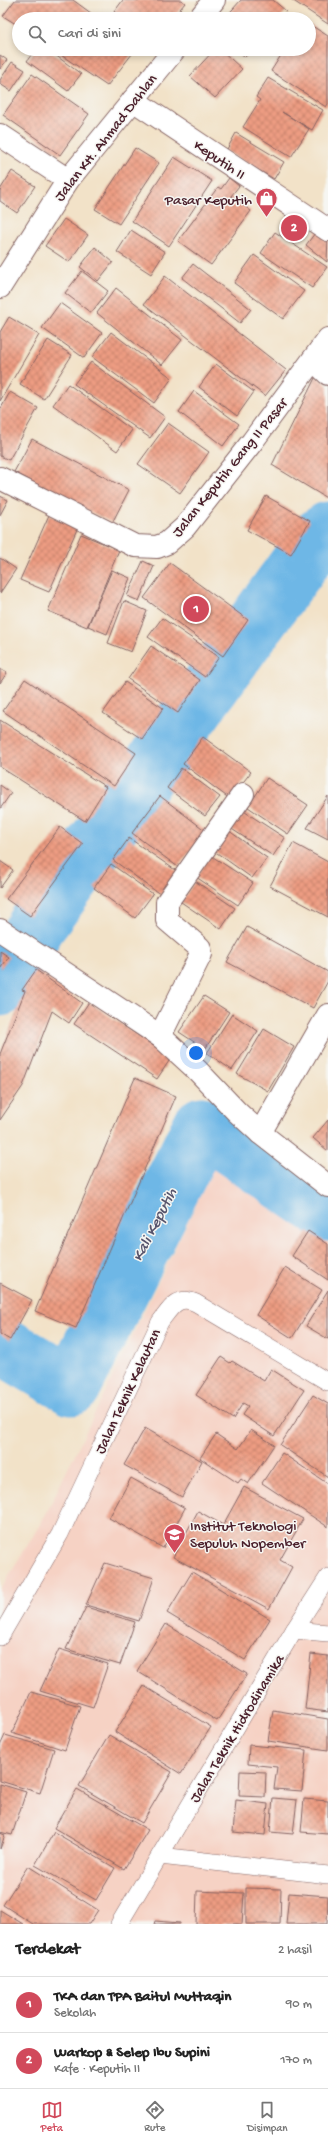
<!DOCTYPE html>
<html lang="id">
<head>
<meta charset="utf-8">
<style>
  :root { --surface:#fff; --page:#f6f6f6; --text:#222; --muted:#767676; --line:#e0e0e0; --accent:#d1495b }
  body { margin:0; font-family:"Gochi Hand",sans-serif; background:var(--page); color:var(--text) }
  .you { position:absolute; left:196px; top:1053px; width:14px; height:14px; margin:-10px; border:3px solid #fff; border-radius:50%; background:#1a73e8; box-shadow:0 0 0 6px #1a73e833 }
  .badge { display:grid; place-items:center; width:26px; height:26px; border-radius:50%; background:var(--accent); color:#fff; font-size:13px; font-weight:700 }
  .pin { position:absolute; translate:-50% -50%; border:2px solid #fff; box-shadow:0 1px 4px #0006 }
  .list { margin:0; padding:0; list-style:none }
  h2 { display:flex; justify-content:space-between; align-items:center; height:52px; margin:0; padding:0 16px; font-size:17px }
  h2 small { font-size:13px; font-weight:400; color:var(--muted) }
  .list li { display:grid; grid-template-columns:26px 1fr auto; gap:12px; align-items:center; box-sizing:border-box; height:56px; padding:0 16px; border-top:1px solid var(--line) }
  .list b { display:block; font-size:15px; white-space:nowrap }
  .list p { margin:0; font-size:13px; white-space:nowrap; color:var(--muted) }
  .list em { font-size:13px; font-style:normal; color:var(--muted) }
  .icon { flex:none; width:22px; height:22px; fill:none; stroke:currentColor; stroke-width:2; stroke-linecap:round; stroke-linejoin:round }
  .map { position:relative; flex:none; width:328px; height:1924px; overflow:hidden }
  .search { position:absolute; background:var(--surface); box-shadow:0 2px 6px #0003; left:12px; right:12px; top:12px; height:44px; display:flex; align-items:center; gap:10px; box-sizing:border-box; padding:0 14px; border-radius:22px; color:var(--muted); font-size:15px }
  .sheet { height:164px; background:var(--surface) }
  nav { display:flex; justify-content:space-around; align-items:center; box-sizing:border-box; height:56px; border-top:1px solid var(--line); background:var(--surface); font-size:11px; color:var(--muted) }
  nav a { display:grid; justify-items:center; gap:2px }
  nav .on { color:var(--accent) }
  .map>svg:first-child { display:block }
  .built { fill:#f6d2c4 }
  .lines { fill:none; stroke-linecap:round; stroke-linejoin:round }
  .river { stroke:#6eb7e6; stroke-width:59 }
  .building { fill:url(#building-cross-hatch) }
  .service-casing { stroke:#856362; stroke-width:18 }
  .minor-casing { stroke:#856362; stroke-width:24 }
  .tertiary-casing { stroke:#856362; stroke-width:24 }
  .service { stroke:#fff; stroke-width:17 }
  .minor { stroke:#fff; stroke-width:22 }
  .tertiary { stroke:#fff; stroke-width:22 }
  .labels { text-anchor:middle; stroke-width:3; stroke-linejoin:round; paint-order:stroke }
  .street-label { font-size:15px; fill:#4a1f2b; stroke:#f6f6f2 }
  .poi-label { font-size:15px; fill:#4a1f2b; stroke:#f6f6f2; text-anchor:end }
  .water-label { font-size:16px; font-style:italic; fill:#57546c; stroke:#f6f6f2 }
</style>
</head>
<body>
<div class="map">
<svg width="328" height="1924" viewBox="0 0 328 1924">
  <defs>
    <pattern id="building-cross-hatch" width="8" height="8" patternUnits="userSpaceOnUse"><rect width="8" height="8" fill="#ed9c82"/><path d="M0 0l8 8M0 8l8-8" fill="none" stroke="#c27f6b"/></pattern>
  </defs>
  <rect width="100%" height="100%" fill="#f6f6f2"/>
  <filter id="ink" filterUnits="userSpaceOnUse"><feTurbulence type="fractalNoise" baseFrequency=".025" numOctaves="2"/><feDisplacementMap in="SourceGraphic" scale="8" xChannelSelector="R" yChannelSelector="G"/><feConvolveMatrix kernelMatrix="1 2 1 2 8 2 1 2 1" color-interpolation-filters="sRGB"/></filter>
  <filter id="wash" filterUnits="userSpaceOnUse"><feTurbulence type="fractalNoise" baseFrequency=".012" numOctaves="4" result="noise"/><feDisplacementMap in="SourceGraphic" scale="16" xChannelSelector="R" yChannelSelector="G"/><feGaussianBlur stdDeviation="0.9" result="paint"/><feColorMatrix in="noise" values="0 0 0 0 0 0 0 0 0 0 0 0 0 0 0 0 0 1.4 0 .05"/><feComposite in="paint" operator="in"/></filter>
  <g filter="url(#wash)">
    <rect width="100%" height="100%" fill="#f2e2c8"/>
    <polygon class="built" points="215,1165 328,1237 328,1924 0,1924 0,1591 45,1516"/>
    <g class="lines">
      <g class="river">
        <polyline points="0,987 37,925 317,539 328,531"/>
        <polyline points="0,1344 72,1386 202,1126 328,1212"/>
      </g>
    </g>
    <g id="blocks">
      <g class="building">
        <polygon points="15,0 73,0 99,19 19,19 19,26 3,16"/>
        <polygon points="123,0 181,0 185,3 172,19 123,19 114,12"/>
        <polygon points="241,0 273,0 286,11 279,19 224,19"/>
        <polygon points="292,0 328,0 328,24"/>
        <polygon points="309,24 328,36 328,104 326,107 271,71 285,49 309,49"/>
        <polygon points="35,49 47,49 81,74 68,91 27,61"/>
        <polygon points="52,49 136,49 107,86"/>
        <polygon points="215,49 220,49 242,69 215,98 190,76"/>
        <polygon points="236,49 253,49 245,57"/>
        <polygon points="0,55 7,60 0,69"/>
        <polygon points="12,62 25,70 11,91 0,84 0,80"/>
        <polygon points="32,74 89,114 60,155 3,115"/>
        <polygon points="268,78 323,110 312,130 282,112 309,129 291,157 243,127 260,100 256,97"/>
        <polygon points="236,133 284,162 274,179 226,151"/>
        <polygon points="135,148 159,163 119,224 95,209"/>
        <polygon points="174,157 212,181 169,246 132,221"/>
        <polygon points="12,171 35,186 17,213 0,201 0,190"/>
        <polygon points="229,178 239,186 231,196 251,211 211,265 178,241 218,187 221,189"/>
        <polygon points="64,219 88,235 69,262 45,246"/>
        <polygon points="318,229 328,236 327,262 306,245"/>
        <polygon points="131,230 165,252 151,274 117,252"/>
        <polygon points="275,232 327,267 312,288 261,253"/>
        <polygon points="95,247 113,262 98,281 80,267"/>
        <polygon points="254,255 304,291 283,319 234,283"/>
        <polygon points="193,264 251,309 240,323 182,278"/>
        <polygon points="82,271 108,291 91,313 65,293"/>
        <polygon points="165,276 286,370 265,396 144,304"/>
        <polygon points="116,288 182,340 162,365 97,313"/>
        <polygon points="60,303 102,333 84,358 42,328"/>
        <polygon points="9,317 39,335 0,401 0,332"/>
        <polygon points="111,332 172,378 154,403 92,357"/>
        <polygon points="48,340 72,355 44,399 20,384"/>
        <polygon points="91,362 165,417 150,438 74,384"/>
        <polygon points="216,364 254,392 237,416 199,387"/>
        <polygon points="316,376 328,386 328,499 272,465"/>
        <polygon points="68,384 132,430 117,451 53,405"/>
        <polygon points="194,391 239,424 223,446 179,412"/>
        <polygon points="10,392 38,408 9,460 0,456 0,410"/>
        <polygon points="168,423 209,452 180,493 138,464"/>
        <polygon points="32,439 129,490 112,523 14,472"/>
        <polygon points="0,496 8,500 0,515"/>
        <polygon points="266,496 310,521 291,554 247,530"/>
        <polygon points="49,515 78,527 49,592 20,580"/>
        <polygon points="81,534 119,550 87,627 48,611"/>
        <polygon points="0,558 16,569 0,593"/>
        <polygon points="143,561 154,566 139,601 127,596"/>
        <polygon points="170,563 248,620 223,656 144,598"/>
        <polygon points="112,570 130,578 107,634 88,626"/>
        <polygon points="124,601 147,611 131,652 108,643"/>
        <polygon points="162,618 219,657 205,677 148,637"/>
        <polygon points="151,646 200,680 178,713 128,679"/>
        <polygon points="0,669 7,673 0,683"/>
        <polygon points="25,679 136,753 114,786 3,711"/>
        <polygon points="125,682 163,708 142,739 103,713"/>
        <polygon points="0,720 106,787 85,821 0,767"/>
        <polygon points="203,737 251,772 230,799 183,764"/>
        <polygon points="181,768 220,797 205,816 167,788"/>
        <polygon points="267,778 308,805 288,834 248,807"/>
        <polygon points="0,785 11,793 0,809"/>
        <polygon points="160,796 206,831 178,867 132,833"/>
        <polygon points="328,796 328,839 307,828"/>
        <polygon points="239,808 285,838 273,856 227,826"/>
        <polygon points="60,827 83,844 30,916 6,899"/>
        <polygon points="225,828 267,858 252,878 210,848"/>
        <polygon points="129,838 178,872 161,895 113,860"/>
        <polygon points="293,843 328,862 328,917 270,886"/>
        <polygon points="210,855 253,883 238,905 196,877"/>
        <polygon points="0,861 13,870 0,888"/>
        <polygon points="111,864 153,894 135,918 94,888"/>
        <polygon points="195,881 235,908 221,929 181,902"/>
        <polygon points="247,927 328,972 328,981 313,1008 227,962"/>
        <polygon points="0,951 9,957 0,969"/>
        <polygon points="36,970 82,1003 69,1023 52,1011 23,1086 0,1120 0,1054 25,991 22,990"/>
        <polygon points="204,996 229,1012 205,1049 179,1032"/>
        <polygon points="89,1002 171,1058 157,1079 74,1024"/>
        <polygon points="232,1014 258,1031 232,1070 207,1053"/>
        <polygon points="264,1029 294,1047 268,1091 237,1074"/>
        <polygon points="135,1078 176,1096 76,1328 35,1311"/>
        <polygon points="328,1120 328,1151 313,1138"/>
        <polygon points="308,1231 328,1244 328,1280 292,1256"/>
        <polygon points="285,1267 322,1290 292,1338 256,1315"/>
        <polygon points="0,1283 32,1300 10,1340 0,1334"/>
        <polygon points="328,1290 328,1339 306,1326"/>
        <polygon points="221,1357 230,1363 232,1361 264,1381 271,1369 304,1390 274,1436 242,1415 248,1406 243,1403 233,1419 196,1395"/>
        <polygon points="313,1395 328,1404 328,1477 280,1445"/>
        <polygon points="145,1428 202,1461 182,1497 124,1465"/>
        <polygon points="251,1430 274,1445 248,1484 241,1479 238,1483 200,1458 216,1434 238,1449"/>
        <polygon points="282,1453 328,1484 328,1527 262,1483"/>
        <polygon points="131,1478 185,1508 163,1548 109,1518"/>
        <polygon points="244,1487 303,1519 280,1560 292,1567 269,1609 173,1557 198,1511 223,1525"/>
        <polygon points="105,1563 154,1578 139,1621 86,1605"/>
        <polygon points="192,1572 270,1619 245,1660 167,1613"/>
        <polygon points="86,1607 135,1622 120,1665 66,1649"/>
        <polygon points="166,1624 247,1674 217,1721 137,1671"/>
        <polygon points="59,1649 108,1664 93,1707 40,1691"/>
        <polygon points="311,1654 328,1656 328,1712 305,1709"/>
        <polygon points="144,1686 211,1727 181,1774 115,1732"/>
        <polygon points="31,1692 80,1706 65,1750 12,1733"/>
        <polygon points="273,1710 328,1719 328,1750 268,1741"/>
        <polygon points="5,1735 54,1749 40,1793 0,1781 0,1746"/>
        <polygon points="109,1735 172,1772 142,1823 79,1786"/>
        <polygon points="249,1745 306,1750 302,1791 274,1789 277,1767 248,1764"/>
        <polygon points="240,1771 266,1772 265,1797 239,1796"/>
        <polygon points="0,1784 26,1792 12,1835 0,1832"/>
        <polygon points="77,1789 148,1830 124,1869 54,1828"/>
        <polygon points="273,1798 297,1800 293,1834 270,1832"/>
        <polygon points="304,1799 328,1801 328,1834 301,1832"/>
        <polygon points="236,1800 268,1804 265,1835 233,1832"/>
        <polygon points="54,1832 115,1868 96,1900 35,1865"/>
        <polygon points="0,1833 5,1835 0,1849"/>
        <polygon points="28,1866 98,1910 89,1924 33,1924 3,1905"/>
        <polygon points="246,1888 281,1889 280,1924 246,1924"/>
        <polygon points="197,1891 244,1893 242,1924 196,1924"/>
        <polygon points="289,1893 328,1896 327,1924 286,1924"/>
        <polygon points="0,1910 23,1924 0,1924"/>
        <polygon points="155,1921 180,1923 180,1924 154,1924"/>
      </g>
    </g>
  </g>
  <g filter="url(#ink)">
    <use href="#blocks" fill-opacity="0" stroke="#856362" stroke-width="1"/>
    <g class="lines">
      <defs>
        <g id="service">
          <polyline points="294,1630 328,1577"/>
          <path d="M0 1637 60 1534 160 1322C170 1309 177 1294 196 1303L328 1382"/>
          <polyline points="160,1856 328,1875"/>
          <polyline points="119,1924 294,1630 328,1633"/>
        </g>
        <g id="minor">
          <polyline points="133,100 328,230"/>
          <polyline points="0,135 68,180"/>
          <polyline points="313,360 328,374"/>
          <polyline points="0,478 135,546 157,547 167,543 185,527 252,442 328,339"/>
          <polyline points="0,930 160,1036 197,1070 237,1112 260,1133 328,1186"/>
          <polyline points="160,1036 201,954 200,948 167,920 167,902 243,794"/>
          <polyline points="260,1133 328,1015"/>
        </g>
        <g id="tertiary">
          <polyline points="199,19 214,0"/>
          <polyline points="0,287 68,180 175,49"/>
        </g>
      </defs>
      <use href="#service" class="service-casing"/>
      <use href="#minor" class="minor-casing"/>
      <use href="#tertiary" class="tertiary-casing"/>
      <use href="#service" class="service"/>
      <use href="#minor" class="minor"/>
      <use href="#tertiary" class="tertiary"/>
    </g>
  </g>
  <defs>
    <symbol id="shop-pin" viewBox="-11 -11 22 30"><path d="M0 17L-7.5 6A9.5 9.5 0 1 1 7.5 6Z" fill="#d1495b" stroke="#f6f6f2"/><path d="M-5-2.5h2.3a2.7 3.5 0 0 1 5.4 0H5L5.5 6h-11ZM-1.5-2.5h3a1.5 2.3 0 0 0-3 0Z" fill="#fff"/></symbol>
    <symbol id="university-pin" viewBox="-11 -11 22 30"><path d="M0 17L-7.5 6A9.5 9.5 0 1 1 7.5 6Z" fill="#d1495b" stroke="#f6f6f2"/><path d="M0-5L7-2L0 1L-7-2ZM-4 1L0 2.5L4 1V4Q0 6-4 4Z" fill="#fff"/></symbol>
  </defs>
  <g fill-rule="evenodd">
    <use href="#shop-pin" x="254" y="186" width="25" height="34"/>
    <use href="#university-pin" x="162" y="1522" width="25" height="34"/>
  </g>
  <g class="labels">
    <g class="street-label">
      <text transform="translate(105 137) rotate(-52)" y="5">Jalan KH. Ahmad Dahlan</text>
      <text transform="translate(220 159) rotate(34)" y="5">Keputih II</text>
      <text transform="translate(229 467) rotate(-51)" y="5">Jalan Keputih Gang II Pasar</text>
      <text transform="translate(127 1391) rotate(-65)" y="5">Jalan Teknik Kelautan</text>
      <text transform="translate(236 1728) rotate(-59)" y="5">Jalan Teknik Hidrodinamika</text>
    </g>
    <g class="poi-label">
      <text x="252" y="204">Pasar Keputih</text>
      <text x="190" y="1530" text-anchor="start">Institut Teknologi<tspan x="190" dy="17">Sepuluh Nopember</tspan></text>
    </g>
    <g class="water-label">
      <text transform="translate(153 1224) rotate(-63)" y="6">Kali Keputih</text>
    </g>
  </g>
</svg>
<div class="you"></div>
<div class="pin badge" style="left:196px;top:609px">1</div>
<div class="pin badge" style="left:294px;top:228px">2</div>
<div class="search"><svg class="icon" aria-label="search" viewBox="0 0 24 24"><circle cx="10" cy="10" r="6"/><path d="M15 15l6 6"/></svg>Cari di sini</div>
</div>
<section class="sheet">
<h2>Terdekat<small>2 hasil</small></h2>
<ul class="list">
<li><span class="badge">1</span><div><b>TKA dan TPA Baitul Muttaqin</b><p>Sekolah</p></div><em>90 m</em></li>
<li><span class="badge">2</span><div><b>Warkop &amp; Selep Ibu Supini</b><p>Kafe · Keputih II</p></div><em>170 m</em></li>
</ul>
</section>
<nav>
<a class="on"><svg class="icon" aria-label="map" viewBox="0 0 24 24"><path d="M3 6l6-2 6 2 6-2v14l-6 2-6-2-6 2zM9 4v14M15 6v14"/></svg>Peta</a>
<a><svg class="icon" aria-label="directions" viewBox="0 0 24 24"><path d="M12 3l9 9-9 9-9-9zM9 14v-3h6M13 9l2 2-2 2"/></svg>Rute</a>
<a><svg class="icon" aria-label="saved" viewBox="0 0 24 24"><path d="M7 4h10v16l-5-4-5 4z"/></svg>Disimpan</a>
</nav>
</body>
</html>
